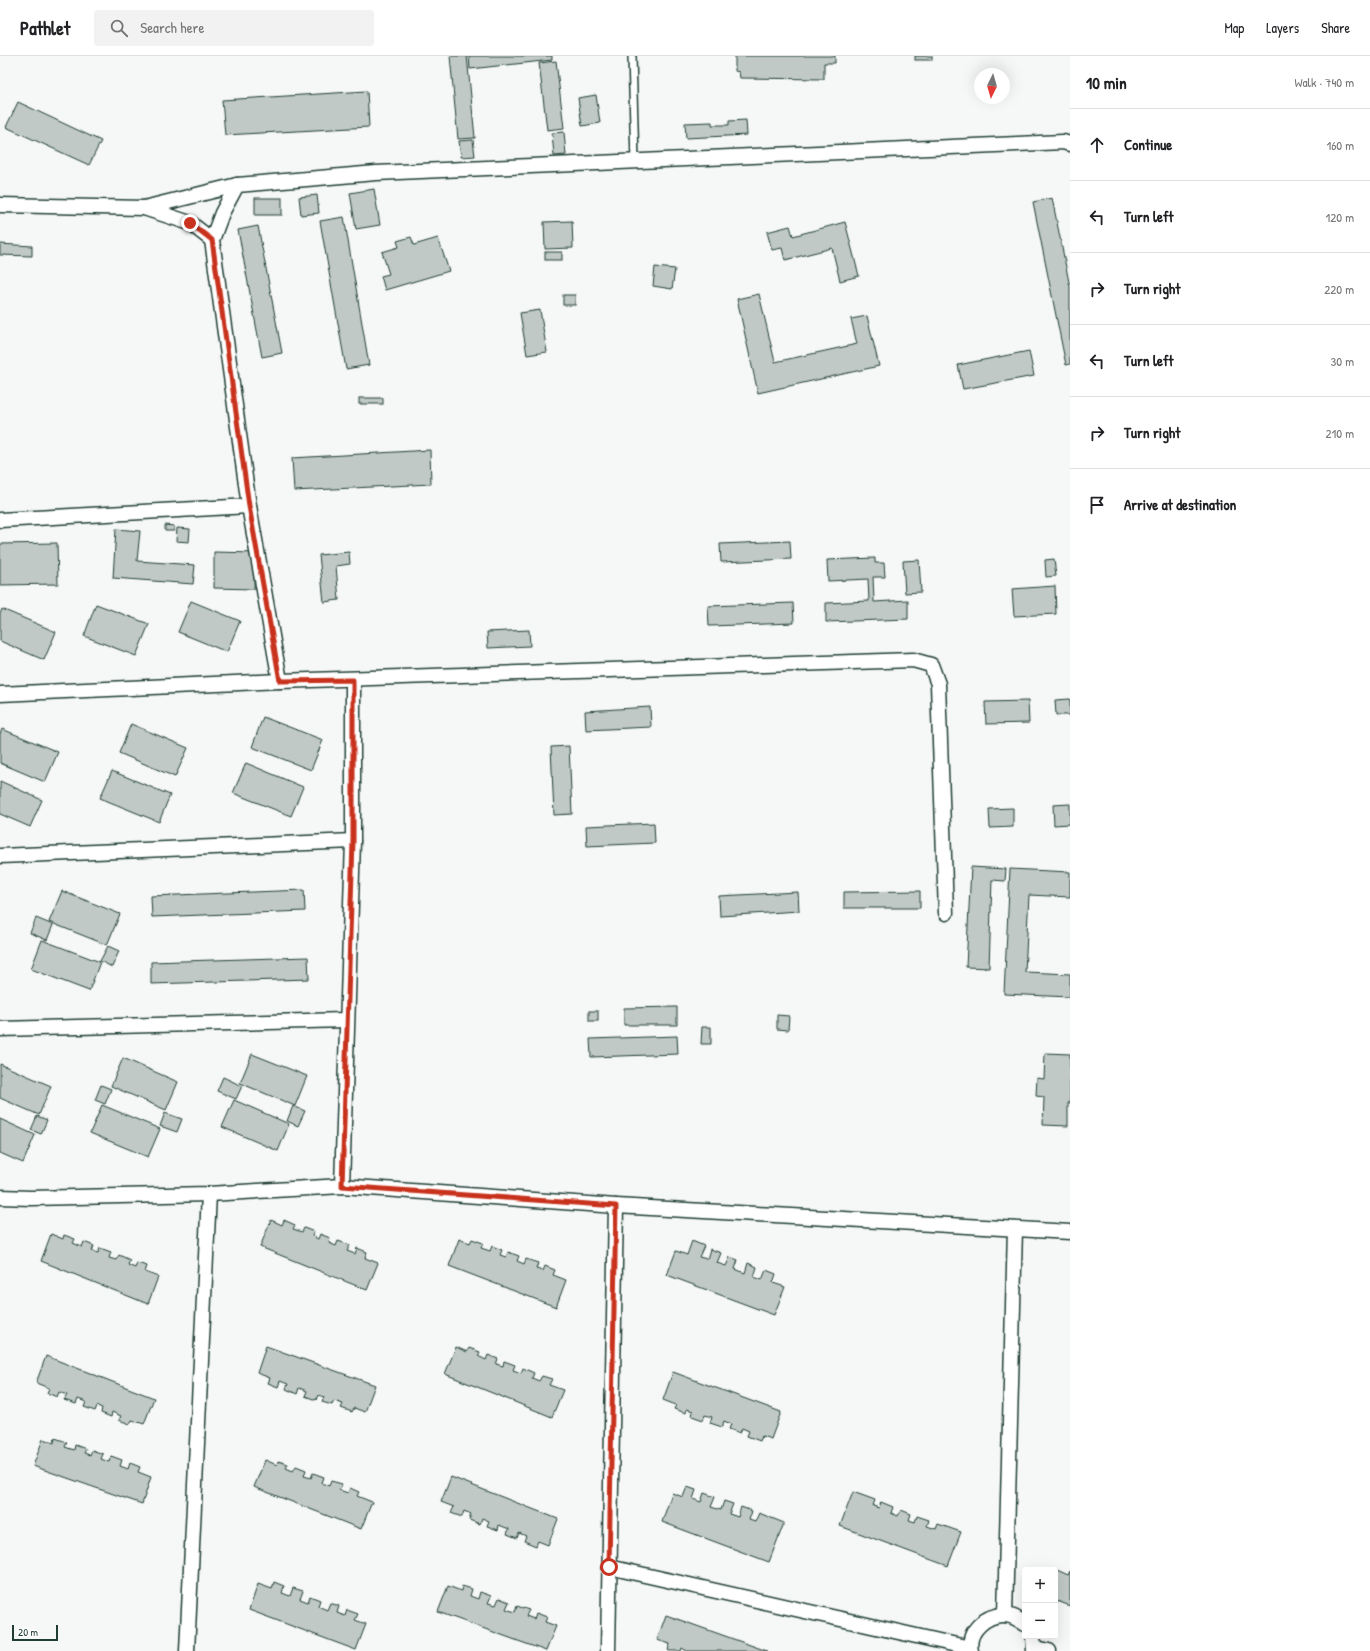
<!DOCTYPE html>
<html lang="en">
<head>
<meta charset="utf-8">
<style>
  :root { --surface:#fff; --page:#f2f2f2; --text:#202124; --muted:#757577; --line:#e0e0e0 }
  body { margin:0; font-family:"Patrick Hand",sans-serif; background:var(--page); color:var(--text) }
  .controls { position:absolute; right:12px; bottom:12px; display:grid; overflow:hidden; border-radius:4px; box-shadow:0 4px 16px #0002 }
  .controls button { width:36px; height:36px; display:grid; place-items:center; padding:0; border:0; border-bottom:1px solid var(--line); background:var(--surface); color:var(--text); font:20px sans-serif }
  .compass { position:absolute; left:974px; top:12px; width:36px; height:36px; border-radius:50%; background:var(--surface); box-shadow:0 4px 16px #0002; rotate:185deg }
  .scale { position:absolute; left:12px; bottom:10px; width:46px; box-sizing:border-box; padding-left:4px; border:2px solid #1f3d34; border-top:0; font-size:11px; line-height:14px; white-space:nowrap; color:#1f3d34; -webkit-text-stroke:3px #fff; paint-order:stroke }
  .stop { position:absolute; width:12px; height:12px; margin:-9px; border:3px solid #c8321e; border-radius:50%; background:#fff }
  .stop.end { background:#c8321e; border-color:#fff; box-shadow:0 1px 4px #0008 }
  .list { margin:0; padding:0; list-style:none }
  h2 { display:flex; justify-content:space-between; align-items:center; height:52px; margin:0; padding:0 16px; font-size:17px }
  h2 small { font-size:13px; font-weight:400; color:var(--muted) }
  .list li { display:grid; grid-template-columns:26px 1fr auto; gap:12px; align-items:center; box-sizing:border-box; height:72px; padding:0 16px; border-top:1px solid var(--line) }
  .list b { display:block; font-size:15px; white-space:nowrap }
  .list em { font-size:13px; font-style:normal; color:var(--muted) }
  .icon { flex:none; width:22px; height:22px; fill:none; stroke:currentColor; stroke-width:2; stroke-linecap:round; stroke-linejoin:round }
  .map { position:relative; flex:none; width:1070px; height:1595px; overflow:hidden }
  header { display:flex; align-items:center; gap:24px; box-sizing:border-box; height:56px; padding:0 20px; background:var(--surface); border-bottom:1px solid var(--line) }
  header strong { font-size:19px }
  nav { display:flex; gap:22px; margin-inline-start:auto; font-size:14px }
  .search { width:280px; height:36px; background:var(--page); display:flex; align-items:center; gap:10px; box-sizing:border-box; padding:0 14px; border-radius:4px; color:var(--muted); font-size:15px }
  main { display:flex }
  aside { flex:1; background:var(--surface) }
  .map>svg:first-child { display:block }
  .building { fill:#c0c9c6; stroke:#1f3d34 }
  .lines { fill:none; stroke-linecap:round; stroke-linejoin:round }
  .lane-casing { stroke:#1f3d34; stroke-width:10 }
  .street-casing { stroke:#1f3d34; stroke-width:17 }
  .lane { stroke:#fff; stroke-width:7 }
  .street { stroke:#fff; stroke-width:14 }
  .route { stroke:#c8321e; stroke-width:5 }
</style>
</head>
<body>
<header>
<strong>Pathlet</strong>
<div class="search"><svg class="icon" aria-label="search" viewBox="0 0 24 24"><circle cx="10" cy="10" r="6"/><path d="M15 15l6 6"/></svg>Search here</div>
<nav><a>Map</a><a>Layers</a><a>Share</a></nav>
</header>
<main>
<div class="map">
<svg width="1070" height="1595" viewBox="0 0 1070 1595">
  <rect width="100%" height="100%" fill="#f6f7f7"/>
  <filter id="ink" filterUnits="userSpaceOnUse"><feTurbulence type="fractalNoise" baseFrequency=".025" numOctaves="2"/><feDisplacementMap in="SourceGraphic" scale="8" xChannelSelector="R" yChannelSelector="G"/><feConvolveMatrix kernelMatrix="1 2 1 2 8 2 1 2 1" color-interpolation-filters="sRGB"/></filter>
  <g filter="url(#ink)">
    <g class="building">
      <polygon points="450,0 467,0 475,82 458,83"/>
      <polygon points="469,0 552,0 552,4 470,13"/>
      <polygon points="735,0 835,0 835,7 824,7 824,23 740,22 739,16 735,15"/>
      <rect x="915" y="0" width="17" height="4"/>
      <polygon points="556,5 564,72 547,74 539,7"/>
      <polygon points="367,35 369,71 225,79 222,44"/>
      <polygon points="596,39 600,67 582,70 578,42"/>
      <polygon points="18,46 101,85 89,109 6,71"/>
      <polygon points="746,64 747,79 686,82 685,67 712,66 712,69 729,69 729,65"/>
      <polygon points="564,76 566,99 554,100 552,77"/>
      <polygon points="473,84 475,100 461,101 459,85"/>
      <polygon points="374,133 380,169 356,173 350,137"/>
      <polygon points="317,139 319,157 301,159 299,141"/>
      <rect x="255" y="142" width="27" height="17"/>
      <polygon points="1052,142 1070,231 1070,308 1066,309 1033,146"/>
      <polygon points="344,161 369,309 346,313 320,165"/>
      <polygon points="572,165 573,192 545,193 544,166"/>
      <polygon points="845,166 859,220 840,225 832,192 785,204 782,192 772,194 767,176 790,170 793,180"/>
      <polygon points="258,170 282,297 262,301 238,174"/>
      <polygon points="411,181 414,189 438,182 449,215 385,234 381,220 389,218 382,196 399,191 397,185"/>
      <polygon points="0,188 32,190 32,200 0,199"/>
      <rect x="545" y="196" width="17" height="8"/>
      <polygon points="655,211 675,213 672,233 653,230"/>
      <polygon points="759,238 775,306 857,288 851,263 867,260 879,310 758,337 737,243"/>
      <rect x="563" y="239" width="12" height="10"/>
      <polygon points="540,254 547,296 527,299 520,257"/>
      <polygon points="1029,295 1034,320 963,333 958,309"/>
      <rect x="359" y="342" width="24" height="6"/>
      <polygon points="430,394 431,428 294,435 292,402"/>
      <polygon points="165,469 174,470 174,475 165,475"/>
      <polygon points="177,472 190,473 189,486 176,485"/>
      <polygon points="116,473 140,475 137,505 195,509 193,528 113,522"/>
      <polygon points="790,485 791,503 721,506 720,488"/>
      <polygon points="57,487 58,528 0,529 0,488"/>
      <polygon points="214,496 255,497 254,533 214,532"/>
      <polygon points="349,496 350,508 336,510 339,544 324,546 319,499"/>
      <polygon points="875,502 875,507 884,507 885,521 873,521 874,546 908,544 908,563 826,566 826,547 869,545 868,523 828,525 827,504"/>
      <polygon points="1054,503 1056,520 1046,521 1045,504"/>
      <polygon points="919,504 921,536 905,537 903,505"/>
      <polygon points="1055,530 1056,558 1014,560 1012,533"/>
      <polygon points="191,545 240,565 227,596 178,576"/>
      <polygon points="793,547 794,567 709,570 708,550"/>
      <polygon points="96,548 149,568 136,600 84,580"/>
      <polygon points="2,553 56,576 44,604 0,585 0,558"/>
      <polygon points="529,574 530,590 488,592 487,576"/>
      <polygon points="1070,643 1070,659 1056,659 1055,644"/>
      <polygon points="1028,645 1029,667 986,668 985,646"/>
      <polygon points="650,651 651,671 586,674 585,655"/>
      <polygon points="263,661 323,684 311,714 252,691"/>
      <polygon points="131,668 188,692 175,721 119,697"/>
      <polygon points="2,673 58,696 45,726 0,707 0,678"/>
      <polygon points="569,690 572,758 554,759 551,691"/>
      <polygon points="246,707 303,731 291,760 233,737"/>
      <polygon points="112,715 170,739 159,766 100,742"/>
      <polygon points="0,725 42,744 30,771 0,758"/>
      <polygon points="1070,748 1070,768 1054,769 1053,749"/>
      <polygon points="1013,752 1013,771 990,772 989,753"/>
      <polygon points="654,767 655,787 587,790 586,770"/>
      <polygon points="971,811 1006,813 1005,825 992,824 989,912 966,911"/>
      <polygon points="1010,813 1070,816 1070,841 1029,839 1025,916 1070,918 1070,941 1004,938"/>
      <polygon points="304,834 305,855 152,861 151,840"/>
      <polygon points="62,835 120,858 107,889 49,866"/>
      <polygon points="920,835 920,852 844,852 844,836"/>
      <polygon points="798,836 799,855 720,860 719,840"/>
      <polygon points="36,862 53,869 47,884 30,877"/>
      <polygon points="42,884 100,906 89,935 31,913"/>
      <polygon points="108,890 119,895 112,911 100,905"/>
      <polygon points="308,901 309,923 151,928 151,906"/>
      <polygon points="677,951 677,969 624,969 624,952"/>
      <rect x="589" y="955" width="9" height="10"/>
      <polygon points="777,959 789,960 788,974 777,973"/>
      <polygon points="702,971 711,971 711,988 701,988"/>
      <polygon points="677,980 678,998 591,1001 590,983"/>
      <polygon points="1045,997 1070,998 1070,1047 1068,1047 1068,1070 1043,1069 1044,1041 1036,1040 1037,1022 1044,1023"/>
      <polygon points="252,998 307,1020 295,1050 240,1027"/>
      <polygon points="123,1002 178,1026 166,1054 111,1030"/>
      <polygon points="0,1008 51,1030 39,1059 0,1042"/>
      <polygon points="223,1021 242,1030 236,1043 217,1035"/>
      <polygon points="101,1029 111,1033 105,1048 95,1044"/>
      <polygon points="234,1044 289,1068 278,1095 222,1071"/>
      <polygon points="102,1049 160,1073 148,1101 90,1077"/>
      <polygon points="293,1050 305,1055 298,1070 287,1065"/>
      <polygon points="165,1057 182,1063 177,1076 160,1070"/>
      <polygon points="37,1060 47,1064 41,1078 31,1074"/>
      <polygon points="0,1063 35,1079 23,1107 0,1097"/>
      <polygon points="271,1164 282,1169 284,1164 295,1169 293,1173 302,1176 304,1172 314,1176 312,1180 318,1183 320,1178 330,1182 329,1187 336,1190 338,1185 350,1189 347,1195 355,1198 357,1192 367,1196 365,1202 378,1207 367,1234 260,1191"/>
      <polygon points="51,1178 63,1183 64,1179 75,1183 73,1187 82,1191 84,1186 94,1190 92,1195 98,1197 100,1192 111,1196 109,1202 116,1204 119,1199 130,1204 128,1209 135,1212 137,1207 147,1210 145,1216 158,1221 148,1248 41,1205"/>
      <polygon points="459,1183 470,1187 472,1183 483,1187 481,1192 490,1195 492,1190 502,1194 500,1199 506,1201 508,1196 519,1200 517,1205 524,1208 526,1203 538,1207 536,1213 543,1215 545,1210 555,1214 553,1219 566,1224 556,1251 449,1210"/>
      <polygon points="692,1185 704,1190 699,1201 707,1203 710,1193 721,1197 717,1207 726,1210 730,1201 738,1204 735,1213 745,1217 748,1207 757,1211 754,1221 762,1224 766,1214 776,1218 773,1227 785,1231 774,1259 667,1219 676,1195 687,1199"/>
      <polygon points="266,1290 375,1329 365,1356 354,1352 352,1356 341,1352 343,1348 334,1345 332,1349 322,1346 324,1341 318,1339 316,1344 305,1340 307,1335 299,1332 297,1338 286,1333 288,1328 280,1325 278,1331 268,1327 270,1322 257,1317"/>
      <polygon points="456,1291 467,1296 469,1292 480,1296 478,1300 486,1304 488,1299 498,1303 496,1308 503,1310 504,1305 515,1309 513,1314 521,1317 523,1312 534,1317 532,1322 539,1325 542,1320 552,1323 549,1329 563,1334 552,1361 445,1318"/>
      <polygon points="46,1300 154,1342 144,1368 132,1364 130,1368 119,1364 121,1360 112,1356 111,1361 101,1357 102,1352 97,1350 95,1355 84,1351 86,1346 78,1343 76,1348 64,1344 67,1339 59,1336 57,1341 47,1337 49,1332 36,1327"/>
      <polygon points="673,1316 781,1356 771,1383 762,1380 760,1385 747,1380 749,1375 742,1372 740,1377 729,1373 731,1368 724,1365 722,1371 710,1367 712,1361 705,1359 703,1364 692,1360 693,1355 687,1353 686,1357 674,1353 676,1349 663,1344"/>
      <polygon points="55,1382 67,1386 65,1391 74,1394 75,1389 86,1393 84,1397 90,1399 92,1394 103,1398 101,1403 109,1406 111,1400 122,1404 120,1410 128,1413 130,1407 140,1411 138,1416 151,1421 142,1448 33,1410 43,1383 54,1387"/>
      <polygon points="265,1404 277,1409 278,1405 288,1408 286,1412 293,1415 296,1410 306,1414 304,1420 311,1422 313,1417 324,1421 322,1427 329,1430 331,1425 342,1428 339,1434 348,1437 350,1432 359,1436 357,1440 372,1446 361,1473 254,1431"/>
      <polygon points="451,1421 558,1463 548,1489 538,1485 536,1490 524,1485 526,1480 519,1477 517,1482 507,1478 509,1473 499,1469 498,1474 487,1470 489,1465 482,1462 480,1468 469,1464 471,1458 464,1455 462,1461 451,1457 454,1451 441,1446"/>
      <polygon points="687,1431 696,1434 693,1443 701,1446 704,1437 715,1441 711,1451 721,1454 724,1445 733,1448 729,1458 738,1461 741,1451 752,1455 749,1464 755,1466 759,1457 784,1467 769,1506 662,1466 672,1437 683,1441"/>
      <polygon points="853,1436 875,1444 873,1450 879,1452 881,1446 893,1451 891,1457 898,1460 901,1454 911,1458 909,1464 915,1466 917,1460 929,1464 927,1470 936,1473 938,1468 961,1476 948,1510 840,1470"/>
      <polygon points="1057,1514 1068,1519 1070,1515 1070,1550 1055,1544 1055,1519"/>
      <polygon points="274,1526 284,1530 282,1537 290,1540 293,1532 303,1535 300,1543 308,1546 310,1540 320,1544 318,1550 327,1554 330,1547 339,1550 337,1557 345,1560 347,1554 358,1558 355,1564 366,1568 356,1594 249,1554 258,1528 272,1533"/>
      <polygon points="448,1530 461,1535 462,1530 472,1533 470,1540 478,1543 480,1536 491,1540 488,1547 496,1549 499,1542 509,1546 506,1553 515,1556 517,1550 529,1554 526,1560 534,1563 536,1557 547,1561 545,1566 556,1570 546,1595 438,1556"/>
      <polygon points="666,1559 767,1595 687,1595 682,1592 681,1595 669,1595 668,1594 670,1588 657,1584"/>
    </g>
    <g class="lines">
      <defs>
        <polyline id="lane" points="632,0 635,105"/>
        <g id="street">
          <polyline points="0,149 144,152 237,129"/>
          <polyline points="144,152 190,167 212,184"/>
          <polyline points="249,450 280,625"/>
          <polyline points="0,464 249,450 212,184 222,157 237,129 376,117 1063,86 1070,88"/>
          <polyline points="0,638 280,625 913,604 931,609 938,628 946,857"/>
          <polyline points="0,800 353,785"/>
          <polyline points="0,973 346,964"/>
          <polyline points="342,1130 353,785 353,624"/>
          <polyline points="0,1141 31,1142 209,1138 342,1130 616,1150 1070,1176"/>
          <polyline points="609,1511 970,1592"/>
          <polyline points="1005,1559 1015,1173"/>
          <polyline points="1033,1580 1034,1595"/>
          <polyline points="1035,1592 1049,1595"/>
          <polyline points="187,1595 209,1138"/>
          <polyline points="608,1595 616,1150"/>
          <path d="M971 1595C966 1575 987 1558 1005 1559 1013 1559 1019 1564 1025 1568"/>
        </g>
      </defs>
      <use href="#lane" class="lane-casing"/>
      <use href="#street" class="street-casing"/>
      <use href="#lane" class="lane"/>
      <use href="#street" class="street"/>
    </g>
  </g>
  <g class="lines" filter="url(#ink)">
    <polyline class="route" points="190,167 212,184 249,450 280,625 353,624 353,785 342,1130 616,1150 609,1511"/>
  </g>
</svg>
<div class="controls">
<button>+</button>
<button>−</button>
</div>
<svg class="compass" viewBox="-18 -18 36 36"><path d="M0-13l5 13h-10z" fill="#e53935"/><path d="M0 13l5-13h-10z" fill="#757577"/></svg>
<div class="scale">20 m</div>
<div class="stop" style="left:609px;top:1511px"></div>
<div class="stop end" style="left:190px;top:167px"></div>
</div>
<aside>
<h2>10 min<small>Walk · 740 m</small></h2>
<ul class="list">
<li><svg class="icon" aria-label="ahead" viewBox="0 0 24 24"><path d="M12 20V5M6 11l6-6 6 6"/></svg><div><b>Continue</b></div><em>160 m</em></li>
<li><svg class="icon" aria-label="left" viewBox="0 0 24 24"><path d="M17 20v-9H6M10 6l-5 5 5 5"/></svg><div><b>Turn left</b></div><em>120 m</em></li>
<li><svg class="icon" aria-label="right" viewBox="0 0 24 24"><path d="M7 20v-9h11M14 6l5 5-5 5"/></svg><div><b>Turn right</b></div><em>220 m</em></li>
<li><svg class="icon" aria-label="left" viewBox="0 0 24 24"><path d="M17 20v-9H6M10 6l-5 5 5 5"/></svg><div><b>Turn left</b></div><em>30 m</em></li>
<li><svg class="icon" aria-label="right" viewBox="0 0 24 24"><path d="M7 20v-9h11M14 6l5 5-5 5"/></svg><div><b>Turn right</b></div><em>210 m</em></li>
<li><svg class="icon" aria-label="arrive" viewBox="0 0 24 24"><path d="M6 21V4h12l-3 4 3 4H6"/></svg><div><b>Arrive at destination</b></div></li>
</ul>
</aside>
</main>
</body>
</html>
